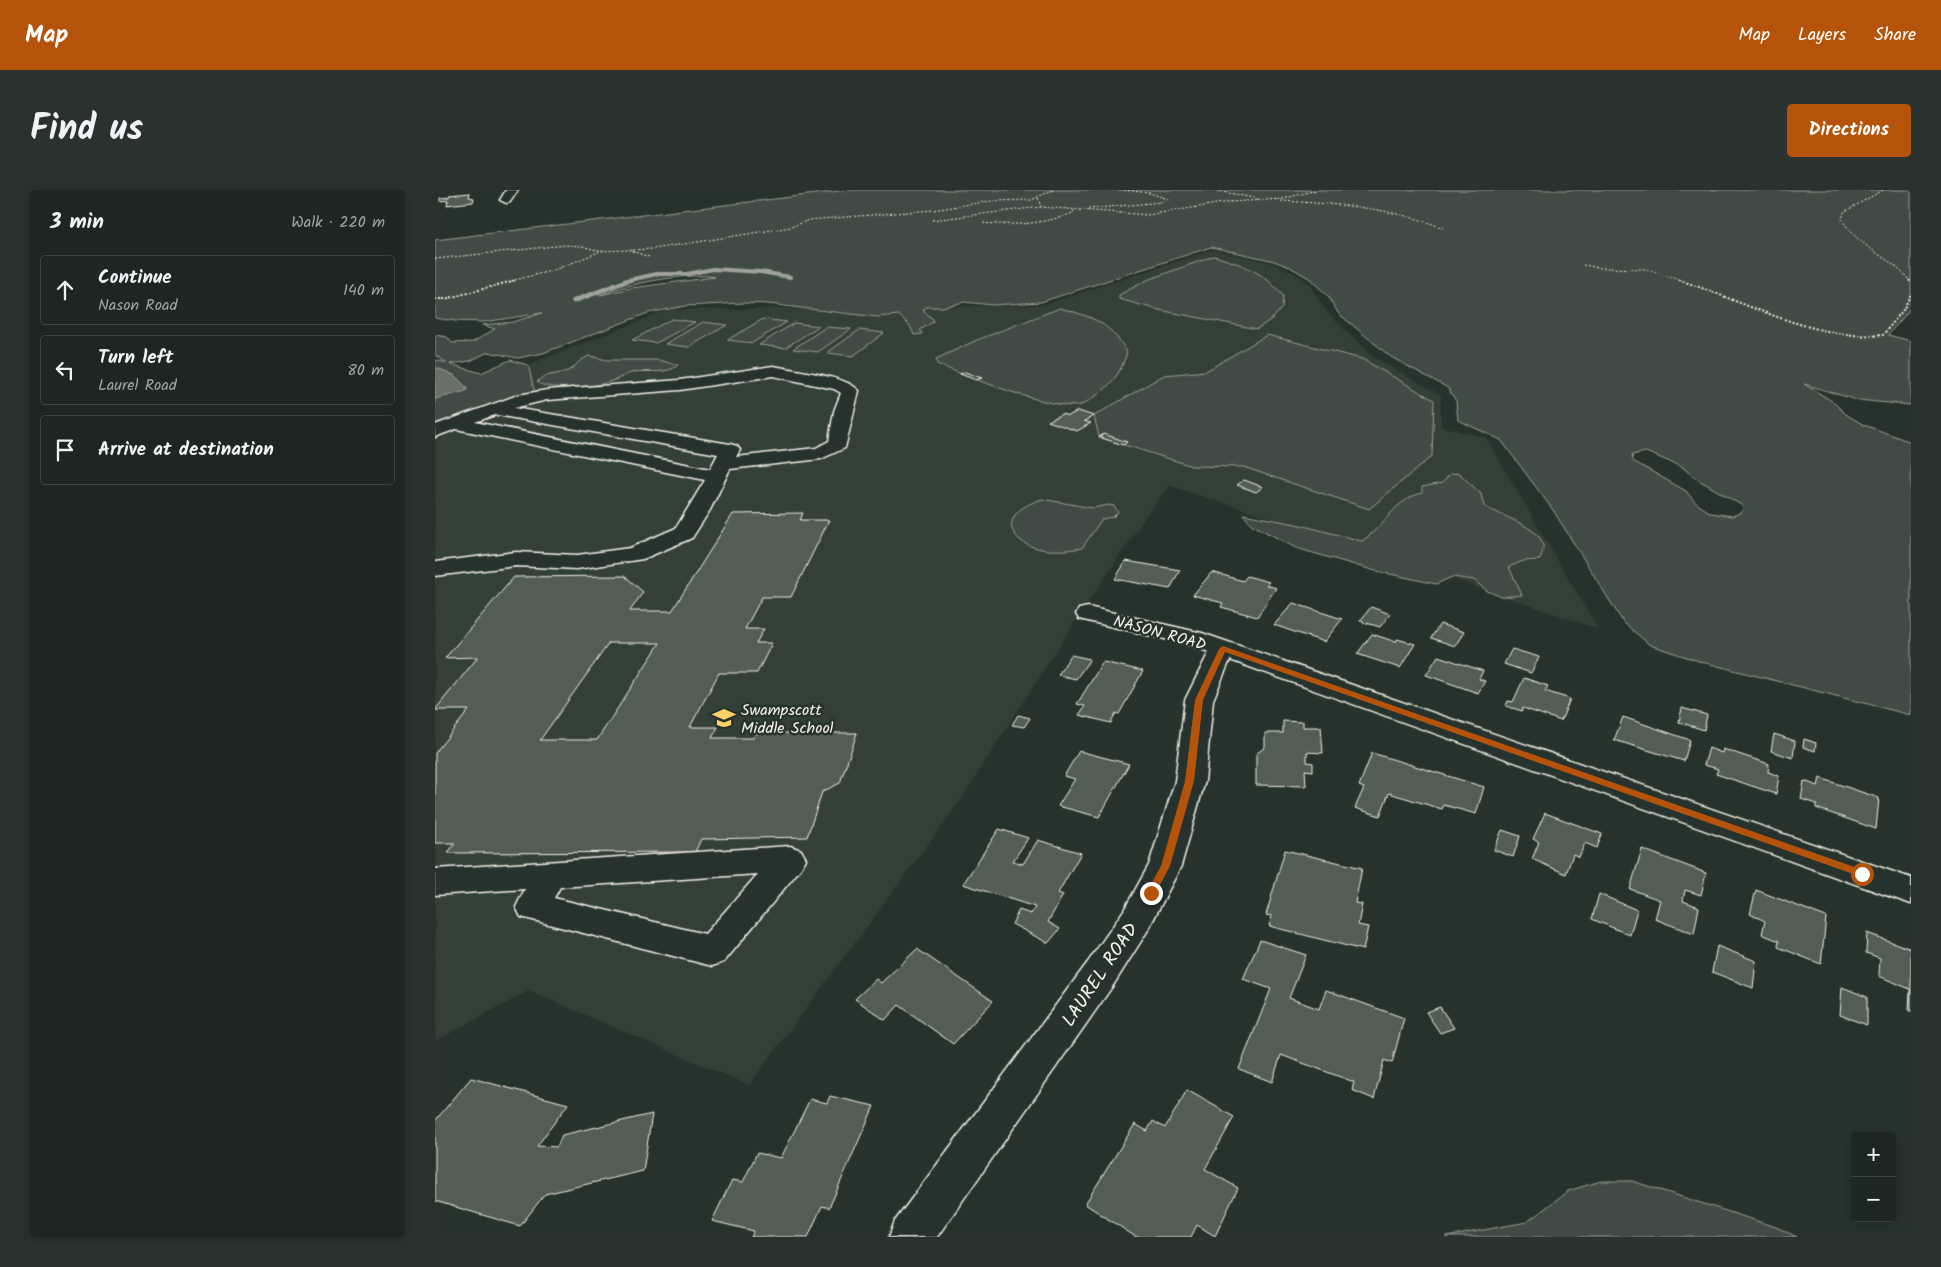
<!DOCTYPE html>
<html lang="en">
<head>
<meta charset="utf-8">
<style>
  :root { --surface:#1c2622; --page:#29322f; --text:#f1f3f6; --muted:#a0a5a5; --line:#3a4340; --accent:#b45309 }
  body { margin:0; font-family:Kalam,sans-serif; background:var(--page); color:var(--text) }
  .controls { position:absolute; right:15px; bottom:15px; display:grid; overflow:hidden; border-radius:5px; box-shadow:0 2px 8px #0003 }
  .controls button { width:45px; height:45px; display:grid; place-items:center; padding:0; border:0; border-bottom:1px solid var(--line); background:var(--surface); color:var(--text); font:25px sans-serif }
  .stop { position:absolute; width:15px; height:15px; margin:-11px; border:4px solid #b45309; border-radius:50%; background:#fff }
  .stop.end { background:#b45309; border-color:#fff; box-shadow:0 1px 5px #0008 }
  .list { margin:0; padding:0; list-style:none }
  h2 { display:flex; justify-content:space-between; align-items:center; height:65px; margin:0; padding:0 20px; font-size:21px }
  h2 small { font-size:16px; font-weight:400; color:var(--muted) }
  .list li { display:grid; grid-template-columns:32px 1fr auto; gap:15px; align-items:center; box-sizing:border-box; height:70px; margin:0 10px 10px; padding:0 10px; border:1px solid var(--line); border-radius:5px }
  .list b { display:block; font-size:19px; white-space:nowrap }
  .list p { margin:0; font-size:16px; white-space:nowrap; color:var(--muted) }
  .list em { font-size:16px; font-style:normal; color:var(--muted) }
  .icon { flex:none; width:28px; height:28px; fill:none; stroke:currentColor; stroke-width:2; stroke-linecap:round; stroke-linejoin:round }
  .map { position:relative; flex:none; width:1476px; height:1047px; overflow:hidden; border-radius:5px }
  header { display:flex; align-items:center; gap:30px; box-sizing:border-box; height:70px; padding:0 25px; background:var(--accent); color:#fff }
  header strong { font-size:24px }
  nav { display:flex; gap:28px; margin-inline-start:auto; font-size:18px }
  .intro { display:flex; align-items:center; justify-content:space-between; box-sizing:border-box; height:120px; padding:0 30px }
  h1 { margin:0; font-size:35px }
  .button { padding:12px 22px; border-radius:5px; background:var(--accent); color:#fff; font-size:18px; font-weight:700 }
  main { display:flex; gap:30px; padding:0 30px }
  aside { flex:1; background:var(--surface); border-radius:5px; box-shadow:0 2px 8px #0003 }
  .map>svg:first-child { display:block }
  .built { fill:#333f39 }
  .green { fill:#414b45; stroke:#9a9e96; fill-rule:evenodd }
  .water { fill:#676f68; stroke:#9fa39b }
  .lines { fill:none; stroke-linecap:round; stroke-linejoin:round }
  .stream-far1 { stroke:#9fa39b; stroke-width:4 }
  .stream { stroke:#9fa39b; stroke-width:5 }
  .building { fill:#525c55; stroke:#f4f1e8; fill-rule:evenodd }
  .minor-casing { stroke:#f4f1e8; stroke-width:3 }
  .path-far1 { stroke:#f4f1e8; stroke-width:1; stroke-dasharray:2 2; stroke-linecap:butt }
  .path { stroke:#f4f1e8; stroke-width:2; stroke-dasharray:2 2; stroke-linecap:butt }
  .minor { fill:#26332d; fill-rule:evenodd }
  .route { fill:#b45309 }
  .labels { text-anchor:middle; stroke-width:5; stroke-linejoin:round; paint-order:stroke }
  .street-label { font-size:16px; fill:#f4f1e8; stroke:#26332d }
  .poi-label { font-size:16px; fill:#f4f1e8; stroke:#26332d; text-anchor:start }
  .near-street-label { font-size:19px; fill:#f4f1e8; stroke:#26332d }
</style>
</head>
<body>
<header>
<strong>Map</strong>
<nav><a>Map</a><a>Layers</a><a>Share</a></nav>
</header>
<div class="intro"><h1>Find us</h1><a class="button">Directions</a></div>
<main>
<aside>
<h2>3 min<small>Walk · 220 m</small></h2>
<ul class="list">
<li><svg class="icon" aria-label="ahead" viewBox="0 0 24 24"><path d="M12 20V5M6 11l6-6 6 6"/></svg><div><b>Continue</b><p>Nason Road</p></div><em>140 m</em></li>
<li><svg class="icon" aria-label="left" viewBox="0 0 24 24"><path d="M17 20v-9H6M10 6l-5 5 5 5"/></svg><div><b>Turn left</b><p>Laurel Road</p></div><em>80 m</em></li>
<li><svg class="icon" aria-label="arrive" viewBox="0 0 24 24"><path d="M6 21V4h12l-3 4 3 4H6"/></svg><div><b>Arrive at destination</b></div></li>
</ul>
</aside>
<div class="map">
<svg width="1476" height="1047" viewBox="0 0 1476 1047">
  <rect width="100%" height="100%" fill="#26332d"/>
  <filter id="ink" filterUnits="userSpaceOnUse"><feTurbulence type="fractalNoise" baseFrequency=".02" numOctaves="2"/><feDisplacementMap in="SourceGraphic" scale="10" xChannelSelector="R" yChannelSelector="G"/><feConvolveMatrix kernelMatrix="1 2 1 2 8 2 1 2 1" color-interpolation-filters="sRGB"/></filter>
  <g filter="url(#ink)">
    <polygon class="built" points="778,60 834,72 858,82 874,93 892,122 935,165 1006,205 1006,236 1051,248 1163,439 894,346 735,296 715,320 633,442 523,614 314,895 94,801 0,851 0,236 100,202 93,175 232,120 608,115"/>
    <g class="green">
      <path d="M414 0H1476V118L1453 145 1476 151V215L1422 210 1369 194 1397 211 1412 225 1429 235 1476 252V525L1267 472 1215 455 1188 432 1118 320 1066 250 1023 230 1021 211 1013 198 956 167 903 123 894 107 874 88 855 77 836 70 776 57 606 112 558 115 529 112 508 117H491L488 121 498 129V132L485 140 488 144 479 145 475 136 464 125 442 127 333 114 309 113 250 116 213 123 108 163 83 168 53 162 35 171 15 174 46 183 75 170 93 175 100 203 0 236V170L12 173 0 165V145L12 147 17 153 38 152 60 139 47 135 78 132 107 123 49 132 20 131 0 128V50ZM280 87 196 98 165 105C190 94 255 82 280 87ZM1211 262 1247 277 1262 289 1308 316 1307 322 1297 326 1276 323 1261 313 1251 301 1198 271 1197 265Z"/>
      <path d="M779 66C809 75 828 81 848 106L847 118 838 128 822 139 724 120 684 109V105L712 90Z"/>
      <path d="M625 118C658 127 674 132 692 162 686 184 675 197 656 209 653 211 649 214 646 215 623 222 527 185 502 174L501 169 542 150Z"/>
      <polygon points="237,129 260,132 221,153 197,150"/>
      <polygon points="328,129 352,132 317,153 292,150"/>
      <polygon points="268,132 292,135 254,157 230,154"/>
      <polygon points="359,133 384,136 350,158 324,155"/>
      <polygon points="391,137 416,139 383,162 358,159"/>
      <polygon points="424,140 449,143 418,166 392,163"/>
      <polygon points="832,145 927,169 999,210 997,266 934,319 808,277 757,276 664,247 659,226 729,185 771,181"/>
      <path d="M155 166 172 170H223L243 175C233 185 212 180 199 182 191 184 184 189 177 191 163 196 113 202 102 192 110 182 126 186 136 179 141 175 147 168 155 166Z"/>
      <path d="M1024 283 1046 304 1049 316C1065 326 1104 336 1108 355 1109 359 1106 366 1105 370L1088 371 1074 377 1087 405 1067 407 1052 401 1039 390 1017 387 1001 394 937 380 861 358 816 334 808 324 861 334 927 351C949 337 960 309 987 303V297L1007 293 1015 284Z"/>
      <path d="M607 309 657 318 674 315 679 316 683 322 678 327 667 329 647 358C624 362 584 364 576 336 578 320 593 314 607 309Z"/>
      <polygon points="1166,991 1197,991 1341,1037 1362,1047 1011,1047 1092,1032 1133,1001"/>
    </g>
    <polygon class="water" points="0,177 19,185 32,198 31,201 0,209"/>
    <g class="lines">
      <polyline class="stream-far1" points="189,91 222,84 252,84 278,79 326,82 355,87"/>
      <polyline class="stream" points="139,111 194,90"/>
    </g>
    <g class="building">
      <polygon points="35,3 34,7 39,8 38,12 12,15 13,10 5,11 5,8 14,7 14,5"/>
      <polygon points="530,182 547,188 541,190 525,184"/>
      <polygon points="643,221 659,226 649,231 656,233 642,241 613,231 627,224 633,226"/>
      <polygon points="669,244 692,252 688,255 664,247"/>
      <polygon points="809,290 828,297 821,302 802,295"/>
      <path d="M368 323 365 330H394L356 407H327L310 439H329L321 453H337L322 483H284L255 537H283L277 548H318L321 543H422L405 593 387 602 372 647 266 649 260 662 13 663 20 653H0V563L34 520H0L43 467 10 468 79 387 190 386 208 402 195 421H237L298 324ZM174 453H225L162 550H105Z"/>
      <polygon points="691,371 745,380 735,399 680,389"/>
      <polygon points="777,382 808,391 812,386 834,392 831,395 841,398 822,427 786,417 788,413 758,405"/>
      <polygon points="858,413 907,429 889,452 839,435"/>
      <polygon points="936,417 955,424 945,437 925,431"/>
      <polygon points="1005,434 1029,442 1020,456 996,448"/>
      <polygon points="937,444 961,452 962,449 980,454 965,478 922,464"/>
      <polygon points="1077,459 1104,467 1096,483 1069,474"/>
      <polygon points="636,465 655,469 641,489 623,485"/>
      <polygon points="1003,466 1048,481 1044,489 1050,491 1043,503 991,485"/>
      <polygon points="668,472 708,481 684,524 681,523 676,533 644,525 650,516 642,514"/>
      <polygon points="1089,488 1113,496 1110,501 1135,509 1126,531 1088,518 1087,521 1071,516 1073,511 1078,512"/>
      <polygon points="1247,518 1272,525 1269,540 1244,532"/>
      <polygon points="583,525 595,528 589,537 577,535"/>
      <polygon points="1188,527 1255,550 1249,571 1179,550"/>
      <polygon points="848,531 868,532 868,537 886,537 888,563 872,562 872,572 878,573 878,581 870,580 871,596 821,595 821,564 830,557 830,543 848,543"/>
      <polygon points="1339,544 1360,551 1358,568 1336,561"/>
      <polygon points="1369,549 1381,553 1380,561 1368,557"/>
      <polygon points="1274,558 1287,563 1288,559 1334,574 1333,582 1344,586 1341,604 1281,584 1283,579 1269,575"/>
      <polygon points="644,561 694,574 664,627 623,616 640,589 629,586"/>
      <polygon points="937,563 1049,597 1041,624 1009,615 1007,619 954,603 945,626 920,618 929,598 924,596"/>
      <polygon points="1385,588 1444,608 1441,639 1381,618 1381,614 1366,609 1369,591 1383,596"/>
      <polygon points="1110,623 1167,644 1162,658 1150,653 1144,667 1138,664 1131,684 1097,669 1104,652 1098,649"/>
      <polygon points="564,639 593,648 578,671 588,674 603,650 646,663 623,703 628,705 613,732 625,739 613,753 577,734 584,720 596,724 600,717 528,694"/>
      <polygon points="1067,640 1085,646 1078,667 1059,660"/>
      <polygon points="1207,659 1271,683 1266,705 1250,700 1248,711 1264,717 1259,744 1220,729 1225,710 1195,699"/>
      <polygon points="850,660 927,678 920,713 927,714 923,735 933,737 928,760 834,736 837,726 831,725"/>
      <polygon points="1321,700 1391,727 1386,774 1343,757 1344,751 1327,744 1330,731 1315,724"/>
      <polygon points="1164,704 1202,720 1195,745 1157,729"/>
      <polygon points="1432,743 1476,759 1476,821 1474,821 1475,799 1444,786 1445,768 1431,763"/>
      <polygon points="825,750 871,765 854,808 884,819 891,800 969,828 957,873 949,870 939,909 917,900 919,892 846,865 837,892 804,879 836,799 808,789"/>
      <polygon points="1282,756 1321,771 1318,798 1277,782"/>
      <polygon points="482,759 558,811 518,854 464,815 450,830 420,809 441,789 446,793"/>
      <polygon points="1407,797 1432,807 1432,835 1405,825"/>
      <polygon points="1005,817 1019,838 1005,843 991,822"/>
      <polygon points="36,888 133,914 102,956 122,957 127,945 217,924 208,981 110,1004 85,1036 0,1011 0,931"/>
      <polygon points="752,900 799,927 770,979 803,998 780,1046 762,1035 756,1047 701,1047 650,1014 700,934 712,941 718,931 730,938"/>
      <polygon points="395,906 439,916 394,1018 387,1016 373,1047 316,1047 319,1041 277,1031 297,990 308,992 322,963 346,968 375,909 392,913"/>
    </g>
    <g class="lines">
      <defs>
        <g id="minor">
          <polygon points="71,0 83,0 75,12 71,13 65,10"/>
          <path d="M338 176C357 180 413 186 424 201L410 258 386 269 295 279 275 320 257 348 208 369 142 379 81 376 0 386V372L81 362 142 365 195 358 241 338 270 290 21 239 0 247V235L83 205 112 200 245 190ZM338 186 399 199 406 203 399 221 394 251 381 258 301 267 305 260 302 256 295 254 79 218 112 210 245 200ZM60 225H62L283 264 275 279 40 232Z"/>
          <polygon points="653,417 767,443 1476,688 1476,714 795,470 778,510 770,591 746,676 713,740 679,794 502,1047 454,1047 460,1031 653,772 689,720 714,675 740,591 750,510 774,462 751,454 644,429 641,424 644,419"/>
          <path d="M355 656 366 660 371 669 366 678 289 772 277 776 86 727 81 717 90 699 0 705V679ZM323 684 270 744 119 708 125 697Z"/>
        </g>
      </defs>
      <use href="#minor" class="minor-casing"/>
      <g class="path-far1">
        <polyline points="778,0 824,9"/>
        <path d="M1448 0 1409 22 1407 29C1423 58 1455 66 1475 91"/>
        <polyline points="603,8 606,17 713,25 794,12 848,9 881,0"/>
        <path d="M846 11C902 14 955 17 1008 38"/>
        <polyline points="653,19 726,12 733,9 715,3 689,0"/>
        <polyline points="497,30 606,17"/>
        <path d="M548 33C580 36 608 34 638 23L639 20"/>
        <polyline points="197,61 214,67"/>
        <polyline points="0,69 130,55 147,56 164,61 218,59 356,37 374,30 498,20 556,11 596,10 618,0"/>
        <polyline points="1148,75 1166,78 1210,79 1248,91"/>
        <polyline points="76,91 119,80 164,62"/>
      </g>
      <g class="path">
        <path d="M1244 90C1308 111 1380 151 1448 145L1468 120 1476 104"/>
        <polyline points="1474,90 1476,93"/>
        <polyline points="0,109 10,109 81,90"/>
      </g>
      <use href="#minor" class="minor"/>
    </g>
  </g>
  <polygon class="route" points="788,456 1431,681 1432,684 1431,686 1424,686 790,462 768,510 759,591 735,676 719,706 712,706 711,703 726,676 750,591 760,510 784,459"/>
  <defs>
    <symbol id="school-bare" viewBox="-9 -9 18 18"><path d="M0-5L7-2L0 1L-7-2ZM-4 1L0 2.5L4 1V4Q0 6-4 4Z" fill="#ffd166" stroke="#26332d" stroke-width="2.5" paint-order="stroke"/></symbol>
  </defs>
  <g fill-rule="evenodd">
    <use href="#school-bare" x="273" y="512" width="32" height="32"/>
  </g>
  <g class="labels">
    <g class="street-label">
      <text transform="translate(725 442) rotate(15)" y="6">NASON ROAD</text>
    </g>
    <g class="poi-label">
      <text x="306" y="525">Swampscott<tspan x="306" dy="18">Middle School</tspan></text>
    </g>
    <g class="near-street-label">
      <text transform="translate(664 784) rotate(-56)" y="7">LAUREL ROAD</text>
    </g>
  </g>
</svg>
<div class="controls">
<button>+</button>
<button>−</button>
</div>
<div class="stop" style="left:1427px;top:684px"></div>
<div class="stop end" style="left:716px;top:703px"></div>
</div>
</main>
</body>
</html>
